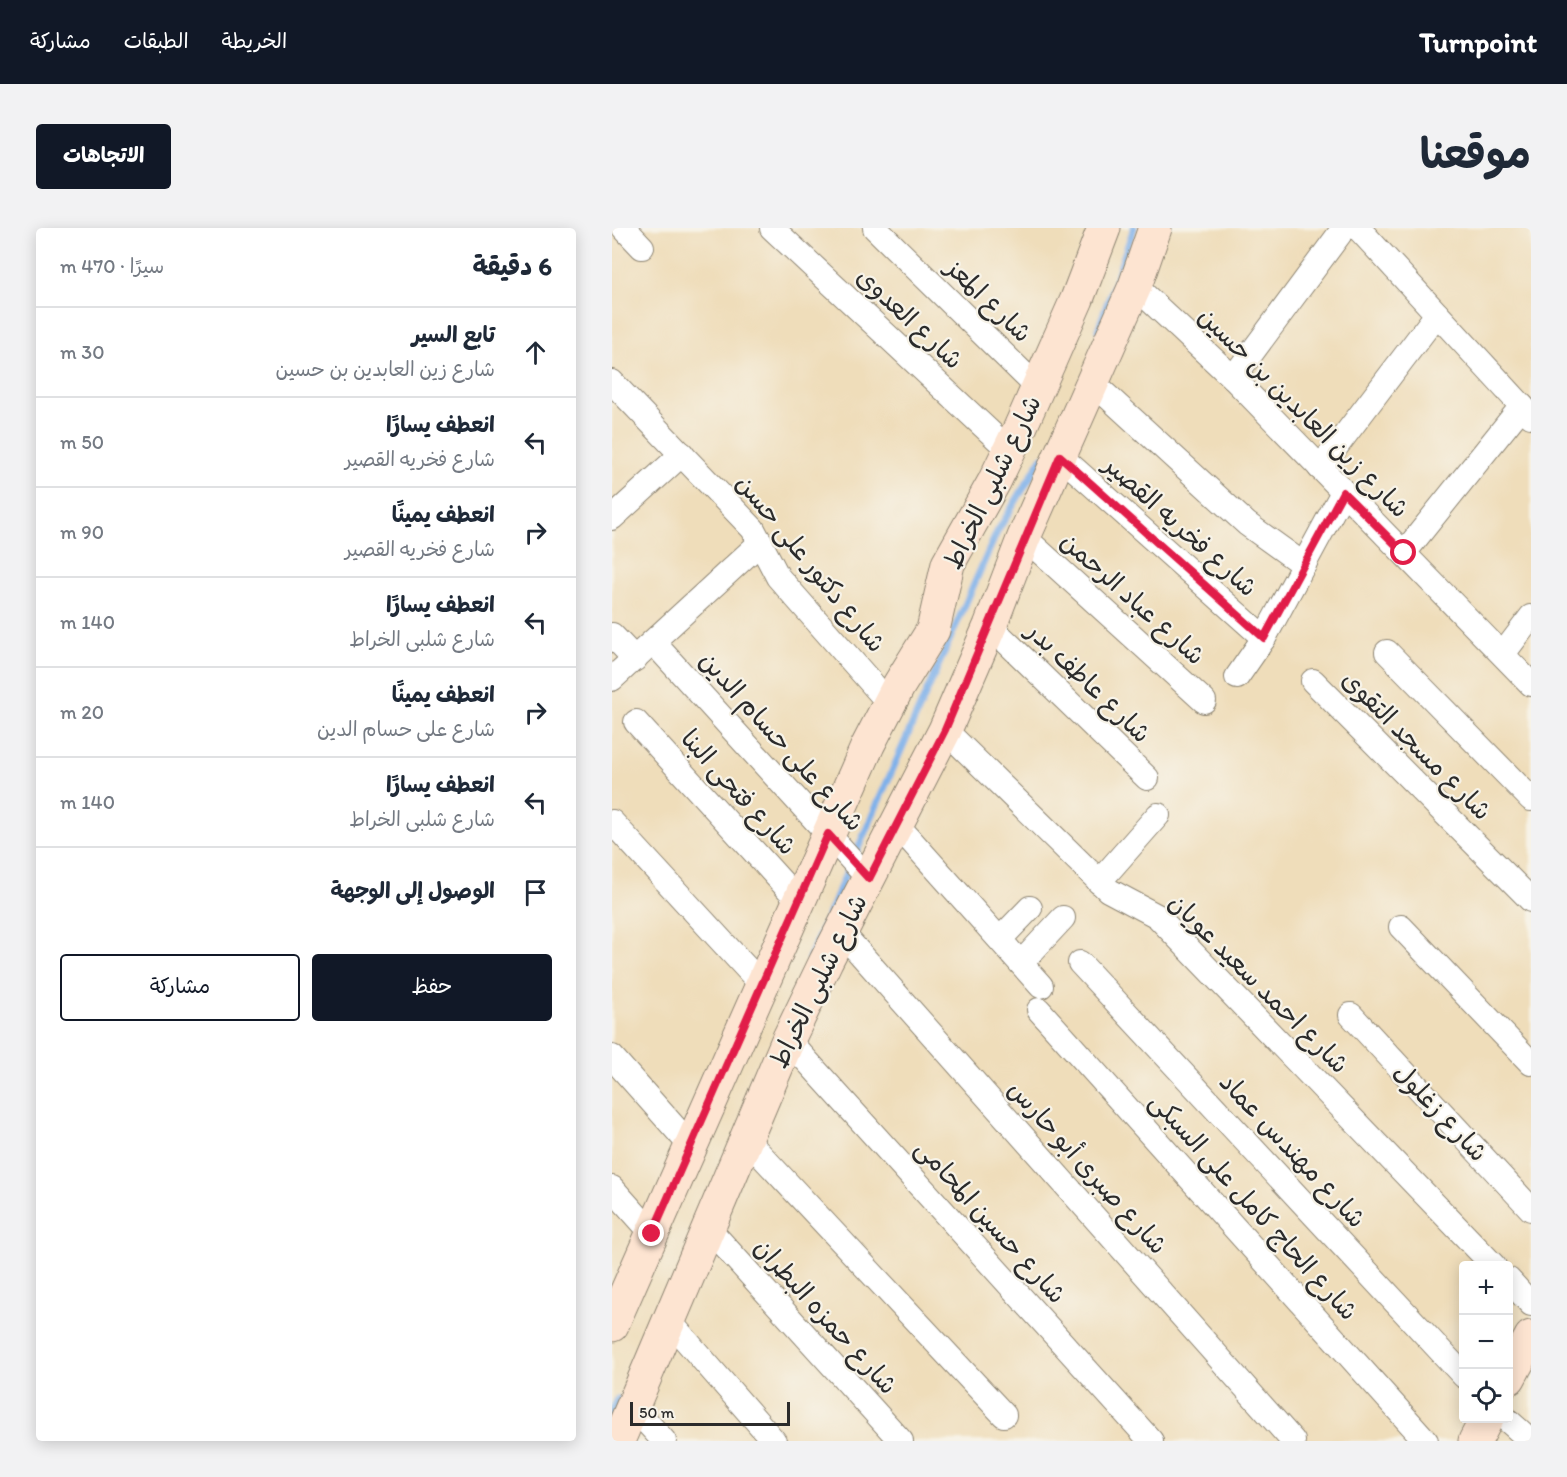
<!DOCTYPE html>
<html lang="ar">
<head>
<meta charset="utf-8">
<style>
  :root { --surface:#fff; --page:#f2f2f3; --text:#1f2937; --muted:#747a83; --line:#e0e1e3; --accent:#111827 }
  body { margin:0; font-family:Itim,"Playpen Sans Arabic",sans-serif; background:var(--page); color:var(--text); direction:rtl }
  .controls { position:absolute; right:18px; bottom:18px; display:grid; overflow:hidden; border-radius:6px; box-shadow:0 3px 15px #0003 }
  .controls button { width:54px; height:54px; display:grid; place-items:center; padding:0; border:0; border-bottom:2px solid var(--line); background:var(--surface); color:var(--text); font:30px sans-serif }
  .scale { position:absolute; left:18px; bottom:15px; width:160px; box-sizing:border-box; padding-left:6px; border:3px solid #2b2b2b; border-top:0; font-size:16px; line-height:21px; white-space:nowrap; color:#2b2b2b; -webkit-text-stroke:4px #f7f3e8; paint-order:stroke }
  .stop { position:absolute; width:18px; height:18px; margin:-14px; border:4px solid #e11d48; border-radius:50%; background:#fff }
  .stop.end { background:#e11d48; border-color:#fff; box-shadow:0 2px 6px #0008 }
  .list { margin:0; padding:0; list-style:none }
  h2 { display:flex; justify-content:space-between; align-items:center; height:78px; margin:0; padding:0 24px; font-size:26px }
  h2 small { font-size:20px; font-weight:400; color:var(--muted) }
  .list li { display:grid; grid-template-columns:39px 1fr auto; gap:18px; align-items:center; box-sizing:border-box; height:90px; padding:0 24px; border-top:2px solid var(--line) }
  .list b { display:block; font-size:22px; white-space:nowrap }
  .list p { margin:0; font-size:20px; white-space:nowrap; color:var(--muted) }
  .list em { font-size:20px; font-style:normal; color:var(--muted) }
  .actions { display:flex; gap:12px; padding:18px 24px }
  .actions a { flex:1; padding:14px 0; border:2px solid var(--accent); border-radius:6px; text-align:center; font-size:21px; color:var(--accent) }
  .actions .main { background:var(--accent); color:#fff }
  .icon { flex:none; width:33px; height:33px; fill:none; stroke:currentColor; stroke-width:2; stroke-linecap:round; stroke-linejoin:round }
  .map { position:relative; flex:none; width:919px; height:1213px; overflow:hidden; direction:ltr; border-radius:6px }
  header { display:flex; align-items:center; gap:36px; box-sizing:border-box; height:84px; padding:0 30px; background:var(--accent); color:#fff }
  header strong { font-size:28px }
  nav { display:flex; gap:33px; margin-inline-start:auto; font-size:21px }
  .intro { display:flex; align-items:center; justify-content:space-between; box-sizing:border-box; height:144px; padding:0 36px }
  h1 { margin:0; font-size:42px }
  .button { padding:15px 27px; border-radius:6px; background:var(--accent); color:#fff; font-size:21px; font-weight:700 }
  main { display:flex; gap:36px; padding:0 36px }
  aside { flex:1; background:var(--surface); border-radius:6px; box-shadow:0 3px 15px #0003 }
  .map>svg:first-child { display:block }
  .lines { fill:none; stroke-linecap:round; stroke-linejoin:round }
  .stream { stroke:#7eb0ea; stroke-width:7 }
  .street-casing { stroke:#8d8472; stroke-width:26 }
  .secondary-casing { stroke:#8d8472; stroke-width:35 }
  .street { stroke:#fff; stroke-width:24 }
  .secondary { stroke:#fde4d1; stroke-width:33 }
  .route { stroke:#e11d48; stroke-width:8 }
  .labels { text-anchor:middle; stroke-width:4.5; stroke-linejoin:round; paint-order:stroke }
  .street-label { font-size:26px; fill:#2b2b2b; stroke:#f7f3e8 }
</style>
</head>
<body>
<header>
<strong>Turnpoint</strong>
<nav><a>الخريطة</a><a>الطبقات</a><a>مشاركة</a></nav>
</header>
<div class="intro"><h1>موقعنا</h1><a class="button">الاتجاهات</a></div>
<main>
<div class="map">
<svg width="919" height="1213" viewBox="0 0 919 1213">
  <rect width="100%" height="100%" fill="#f7f3e8"/>
  <filter id="ink" filterUnits="userSpaceOnUse"><feTurbulence type="fractalNoise" baseFrequency=".0167" numOctaves="2"/><feDisplacementMap in="SourceGraphic" scale="12" xChannelSelector="R" yChannelSelector="G"/><feConvolveMatrix kernelMatrix="1 2 1 2 8 2 1 2 1" color-interpolation-filters="sRGB"/></filter>
  <filter id="wash" filterUnits="userSpaceOnUse"><feTurbulence type="fractalNoise" baseFrequency=".008" numOctaves="4" result="noise"/><feDisplacementMap in="SourceGraphic" scale="24" xChannelSelector="R" yChannelSelector="G"/><feGaussianBlur stdDeviation="1.35" result="paint"/><feColorMatrix in="noise" values="0 0 0 0 0 0 0 0 0 0 0 0 0 0 0 0 0 1.4 0 .05"/><feComposite in="paint" operator="in"/></filter>
  <g filter="url(#wash)">
    <rect width="100%" height="100%" fill="#efddba"/>
    <g class="lines">
      <g class="stream">
        <polyline points="486,102 522,0"/>
        <polyline points="243,627 385,304 430,230"/>
        <polyline points="197,731 238,637"/>
        <polyline points="0,1185 6,1171"/>
      </g>
    </g>
  </g>
  <g filter="url(#ink)">
    <g class="lines">
      <defs>
        <g id="street">
          <polyline points="12,0 30,19"/>
          <polyline points="160,0 397,222"/>
          <polyline points="263,0 426,160"/>
          <polyline points="746,0 919,188"/>
          <polyline points="523,58 621,150 919,456"/>
          <polyline points="621,150 732,0"/>
          <polyline points="0,154 141,301 166,349 277,475"/>
          <polyline points="481,155 635,296 692,337"/>
          <polyline points="448,228 652,410"/>
          <polyline points="708,240 825,86"/>
          <polyline points="0,290 70,226"/>
          <polyline points="412,309 592,473"/>
          <polyline points="792,325 910,178"/>
          <polyline points="378,398 535,550"/>
          <polyline points="0,407 23,431"/>
          <polyline points="41,414 257,651"/>
          <polyline points="775,424 919,571"/>
          <polyline points="891,426 919,389"/>
          <polyline points="625,449 652,410 731,264"/>
          <polyline points="0,451 149,314"/>
          <polyline points="701,453 919,672"/>
          <polyline points="24,494 187,673"/>
          <polyline points="333,502 496,662 545,688 882,1038"/>
          <polyline points="0,594 150,757"/>
          <polyline points="286,598 429,758"/>
          <polyline points="487,654 546,587"/>
          <polyline points="789,699 919,835"/>
          <polyline points="229,704 681,1213"/>
          <polyline points="388,711 418,680"/>
          <polyline points="409,735 451,690"/>
          <polyline points="468,735 852,1148"/>
          <polyline points="427,782 814,1213"/>
          <polyline points="739,787 919,981"/>
          <polyline points="176,812 539,1213"/>
          <polyline points="0,829 79,918"/>
          <polyline points="133,910 392,1187"/>
          <polyline points="0,960 41,1006"/>
          <polyline points="97,1001 289,1213"/>
          <polyline points="897,1052 919,1076"/>
          <polyline points="58,1094 162,1213"/>
          <polyline points="21,1179 52,1213"/>
          <polyline points="893,1190 919,1213"/>
        </g>
        <g id="secondary">
          <polyline points="0,1097 256,517 287,457 321,402 336,336 382,254 408,200 465,71 492,0"/>
          <polyline points="897,1150 919,1109"/>
          <polyline points="6,1213 176,812 214,733 333,502 378,398 412,309 523,58 543,0"/>
          <polyline points="863,1213 875,1190"/>
        </g>
      </defs>
      <use href="#street" class="street-casing"/>
      <use href="#secondary" class="secondary-casing"/>
      <use href="#street" class="street"/>
      <use href="#secondary" class="secondary"/>
    </g>
  </g>
  <g class="lines" filter="url(#ink)">
    <polyline class="route" points="40,1006 216,606 257,651 333,502 448,228 652,410 731,264 792,325"/>
  </g>
  <g class="labels">
    <g class="street-label">
      <text transform="translate(377 72) rotate(44)" y="9">شارع المعز</text>
      <text transform="translate(298 90) rotate(43)" y="9">شارع العدوى</text>
      <text transform="translate(692 184) rotate(45)" y="9">شارع زين العابدين بن حسين</text>
      <text transform="translate(380 254) rotate(-64)" y="9">شارع شلبى الخراط</text>
      <text transform="translate(569 298) rotate(42)" y="9">شارع فخريه القصير</text>
      <text transform="translate(199 335) rotate(51)" y="9">شارع دكتور على حسن</text>
      <text transform="translate(521 370) rotate(42)" y="9">شارع عباد الرحمن</text>
      <text transform="translate(477 454) rotate(44)" y="9">شارع عاطف بدر</text>
      <text transform="translate(170 513) rotate(48)" y="9">شارع على حسام الدين</text>
      <text transform="translate(805 517) rotate(45)" y="9">شارع مسجد التقوى</text>
      <text transform="translate(127 564) rotate(48)" y="9">شارع فتحى البنا</text>
      <text transform="translate(206 753) rotate(-64)" y="9">شارع شلبى الخراط</text>
      <text transform="translate(647 755) rotate(45)" y="9">شارع احمد سعيد عويان</text>
      <text transform="translate(829 884) rotate(47)" y="9">شارع زغلول</text>
      <text transform="translate(681 922) rotate(47)" y="9">شارع مهندس عماد</text>
      <text transform="translate(476 939) rotate(48)" y="9">شارع صبرى أبو حارس</text>
      <text transform="translate(642 978) rotate(48)" y="9">شارع الحاج كامل على السبكى</text>
      <text transform="translate(379 993) rotate(48)" y="9">شارع حسين المحامى</text>
      <text transform="translate(214 1088) rotate(48)" y="9">شارع حمزه البطران</text>
    </g>
  </g>
</svg>
<div class="controls">
<button>+</button>
<button>−</button>
<button><svg class="icon" aria-label="locate" viewBox="0 0 24 24"><circle cx="12" cy="12" r="6"/><path d="M12 2v4M12 18v4M2 12h4M18 12h4"/></svg></button>
</div>
<div class="scale">50 m</div>
<div class="stop" style="left:792px;top:325px"></div>
<div class="stop end" style="left:40px;top:1006px"></div>
</div>
<aside>
<h2>6 دقيقة<small>سيرًا · 470 m</small></h2>
<ul class="list">
<li><svg class="icon" aria-label="ahead" viewBox="0 0 24 24"><path d="M12 20V5M6 11l6-6 6 6"/></svg><div><b>تابع السير</b><p>شارع زين العابدين بن حسين</p></div><em>30 m</em></li>
<li><svg class="icon" aria-label="left" viewBox="0 0 24 24"><path d="M17 20v-9H6M10 6l-5 5 5 5"/></svg><div><b>انعطف يسارًا</b><p>شارع فخريه القصير</p></div><em>50 m</em></li>
<li><svg class="icon" aria-label="right" viewBox="0 0 24 24"><path d="M7 20v-9h11M14 6l5 5-5 5"/></svg><div><b>انعطف يمينًا</b><p>شارع فخريه القصير</p></div><em>90 m</em></li>
<li><svg class="icon" aria-label="left" viewBox="0 0 24 24"><path d="M17 20v-9H6M10 6l-5 5 5 5"/></svg><div><b>انعطف يسارًا</b><p>شارع شلبى الخراط</p></div><em>140 m</em></li>
<li><svg class="icon" aria-label="right" viewBox="0 0 24 24"><path d="M7 20v-9h11M14 6l5 5-5 5"/></svg><div><b>انعطف يمينًا</b><p>شارع على حسام الدين</p></div><em>20 m</em></li>
<li><svg class="icon" aria-label="left" viewBox="0 0 24 24"><path d="M17 20v-9H6M10 6l-5 5 5 5"/></svg><div><b>انعطف يسارًا</b><p>شارع شلبى الخراط</p></div><em>140 m</em></li>
<li><svg class="icon" aria-label="arrive" viewBox="0 0 24 24"><path d="M6 21V4h12l-3 4 3 4H6"/></svg><div><b>الوصول إلى الوجهة</b></div></li>
</ul>
<div class="actions"><a class="main">حفظ</a><a>مشاركة</a></div>
</aside>
</main>
</body>
</html>
